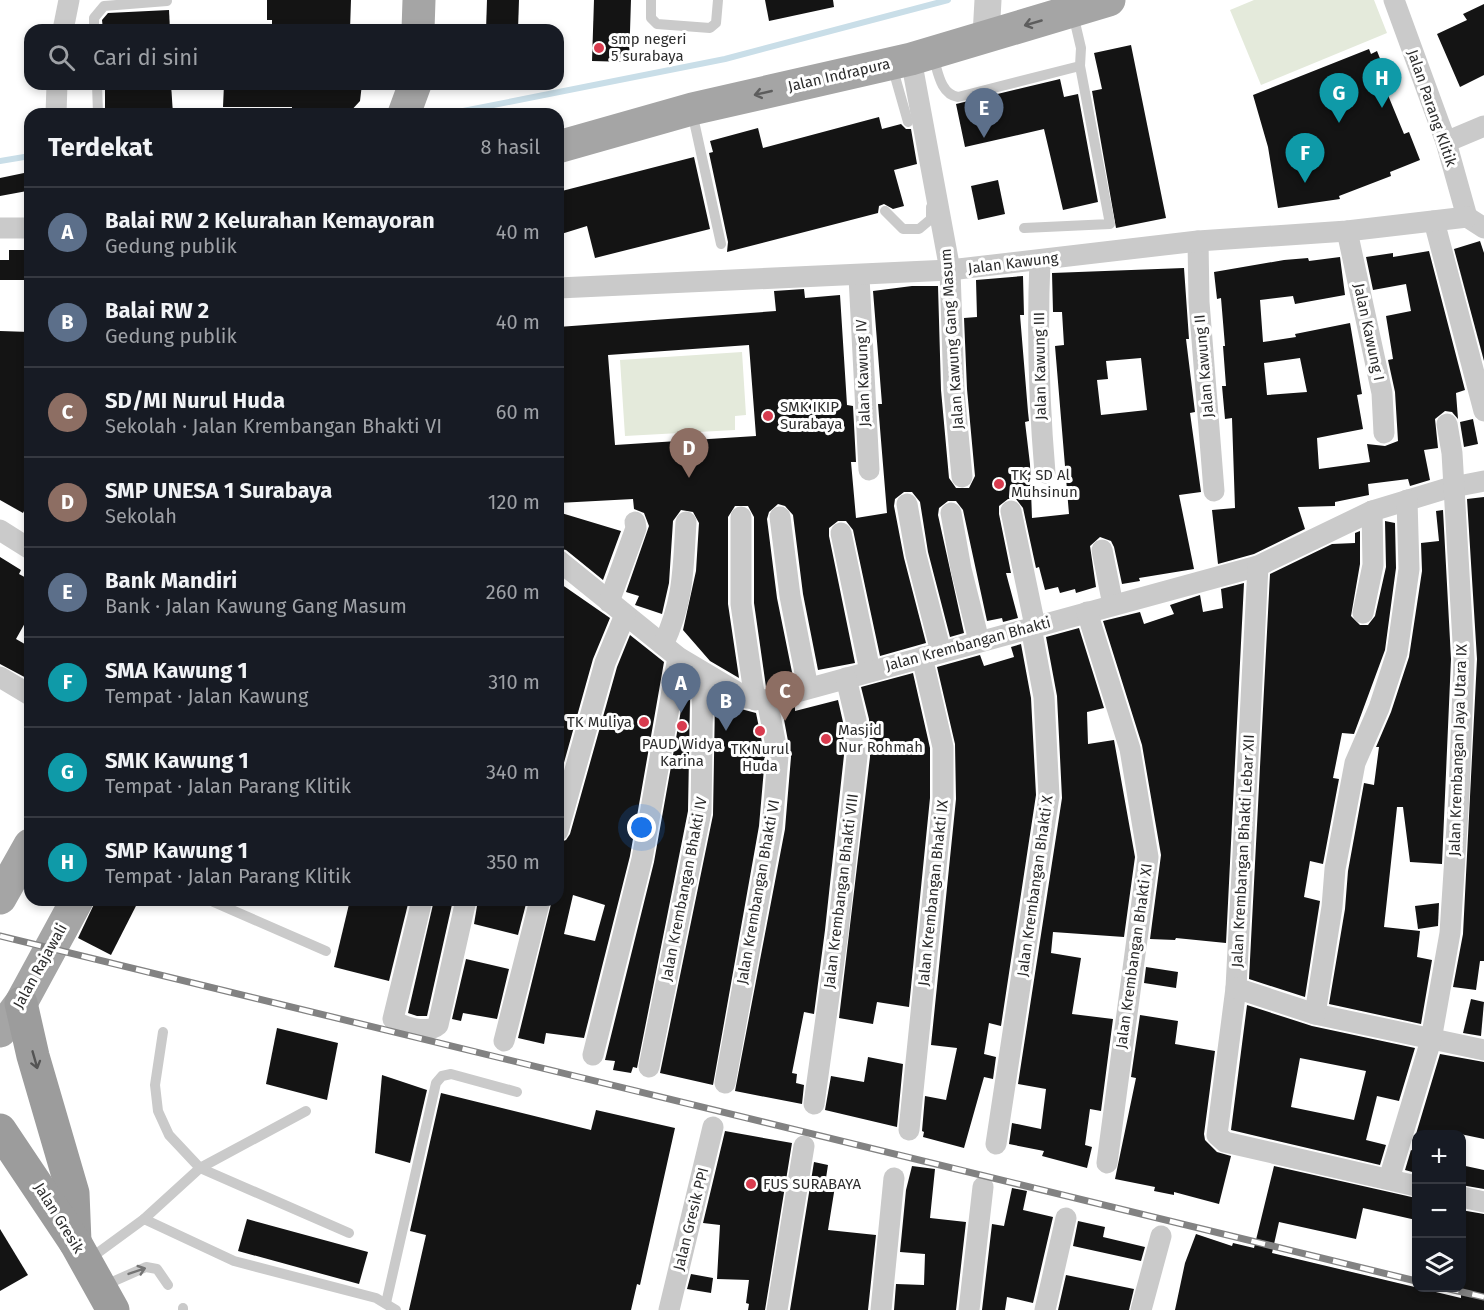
<!DOCTYPE html>
<html lang="id">
<head>
<meta charset="utf-8">
<style>
  :root { --surface:#171b24; --page:#242831; --text:#f1f3f6; --muted:#9ea1a6; --line:#363941; --accent:#d83b4e }
  body { margin:0; font-family:"Fira Sans",sans-serif; background:var(--page); color:var(--text) }
  .controls { position:absolute; right:18px; bottom:18px; display:grid; overflow:hidden; border-radius:12px; box-shadow:0 3px 9px #0003 }
  .controls button { width:54px; height:54px; display:grid; place-items:center; padding:0; border:0; border-bottom:2px solid var(--line); background:var(--surface); color:var(--text); font:30px sans-serif }
  .you { position:absolute; left:642px; top:828px; width:21px; height:21px; margin:-15px; border:4px solid #fff; border-radius:50%; background:#1a73e8; box-shadow:0 0 0 9px #1a73e833 }
  .badge { display:grid; place-items:center; width:39px; height:39px; border-radius:50%; background:var(--accent); color:#fff; font-size:20px; font-weight:700 }
  .pin { position:absolute; translate:-50% -50px; filter:drop-shadow(0 2px 3px #0008) }
  .pin::after { content:''; position:absolute; top:32px; width:21px; height:18px; background:inherit; clip-path:polygon(0 0,100% 0,50% 100%) }
  .list { margin:0; padding:0; list-style:none }
  h2 { display:flex; justify-content:space-between; align-items:center; height:78px; margin:0; padding:0 24px; font-size:26px }
  h2 small { font-size:20px; font-weight:400; color:var(--muted) }
  .list li { display:grid; grid-template-columns:39px 1fr auto; gap:18px; align-items:center; box-sizing:border-box; height:90px; padding:0 24px; border-top:2px solid var(--line) }
  .list b { display:block; font-size:22px; white-space:nowrap }
  .list p { margin:0; font-size:20px; white-space:nowrap; color:var(--muted) }
  .list em { font-size:20px; font-style:normal; color:var(--muted) }
  .icon { flex:none; width:33px; height:33px; fill:none; stroke:currentColor; stroke-width:2; stroke-linecap:round; stroke-linejoin:round }
  .map { position:relative; flex:none; width:1484px; height:1310px; overflow:hidden }
  .search { position:absolute; background:var(--surface); box-shadow:0 3px 9px #0003; left:24px; top:24px; width:540px; height:66px; display:flex; align-items:center; gap:15px; box-sizing:border-box; padding:0 21px; border-radius:18px; color:var(--muted); font-size:22px }
  .panel { position:absolute; background:var(--surface); box-shadow:0 3px 9px #0003; left:24px; top:108px; width:540px; height:798px; border-radius:18px }
  .map>svg:first-child { display:block }
  .green { fill:#e4eadb }
  .lines { fill:none; stroke-linecap:round; stroke-linejoin:round }
  .stream { stroke:#c9dee8; stroke-width:6 }
  .building { fill:#141414; fill-rule:evenodd }
  .service { stroke:#cacaca; stroke-width:10 }
  .minor { stroke:#cacaca; stroke-width:21 }
  .tertiary { stroke:#cacaca; stroke-width:27 }
  .primary { stroke:#a5a5a5; stroke-width:33 }
  .trunk { stroke:#9c9c9c; stroke-width:33 }
  .rail-casing { stroke:#828282; stroke-width:7 }
  .rail { stroke:#fff; stroke-width:4.5; stroke-dasharray:14; stroke-linecap:butt }
  .oneway { stroke:#5d5d5d }
  .oneway2 { stroke:#545454 }
  .oneway3 { stroke:#747474 }
  .poi-dot { fill:#d83b4e; stroke:#fff; stroke-width:2 }
  .labels { text-anchor:middle; stroke-width:6; stroke-linejoin:round; paint-order:stroke }
  .poi-label { font-size:15px; fill:#2d2d2d; stroke:#fff; text-anchor:start }
  .street-label { font-size:15px; fill:#2d2d2d; stroke:#fff }
</style>
</head>
<body>
<div class="map">
<svg width="1484" height="1310" viewBox="0 0 1484 1310">
  <rect width="100%" height="100%" fill="#fff"/>
  <g class="green">
    <polygon points="1254,0 1374,0 1387,33 1261,85 1230,10"/>
    <polygon points="742,352 746,415 735,416 735,430 625,436 620,360"/>
  </g>
  <g class="lines">
    <g class="stream">
      <polyline points="453,113 725,59 948,0"/>
      <polyline points="0,161 30,156"/>
    </g>
  </g>
  <g class="building">
    <polygon points="267,0 351,0 350,30 272,30 272,20 267,20"/>
    <polygon points="487,0 519,0 518,30 486,30"/>
    <polygon points="594,0 631,0 629,62 592,61"/>
    <polygon points="765,0 833,0 834,7 769,21"/>
    <polygon points="1484,4 1484,75 1460,87 1437,34 1467,20 1463,14"/>
    <polygon points="169,10 170,30 103,30 102,20 108,13"/>
    <polygon points="1131,45 1166,218 1116,228 1092,91 1102,89 1094,53"/>
    <polygon points="1369,49 1371,54 1377,51 1389,81 1383,83 1404,134 1409,132 1420,160 1390,172 1391,176 1339,196 1340,199 1278,208 1268,147 1253,95"/>
    <polygon points="1060,79 1064,97 1078,94 1098,202 1063,210 1044,129 965,147 956,104"/>
    <polygon points="105,84 171,84 173,114 105,114"/>
    <polygon points="224,84 362,84 360,101 348,114 292,114 292,107 223,107"/>
    <polygon points="879,117 882,129 901,124 906,129 911,129 917,164 894,170 904,206 893,209 884,204 879,206 878,213 727,252 728,242 709,153 713,152 710,141 758,128 763,148"/>
    <polygon points="694,157 710,229 595,258 587,226 558,235 558,192"/>
    <polygon points="24,173 27,191 0,196 0,178"/>
    <polygon points="998,180 1005,214 978,220 971,186"/>
    <polygon points="1480,241 1484,253 1484,361 1454,249"/>
    <polygon points="9,250 30,250 30,280 0,280 0,260 9,260"/>
    <path d="M1429 251 1465 390 1456 393 1458 419 1452 412 1445 411 1435 419 1438 448 1424 450 1430 480 1410 486 1408 479 1368 484 1369 495 1335 502V506L1298 507 1305 529 1254 554 1218 564 1212 510 1235 508 1232 418 1225 419 1222 386H1226L1223 346H1225L1221 298 1217 299 1214 272 1284 260 1308 258 1309 261 1340 257 1345 295 1295 304 1293 296 1260 300 1263 342 1296 337 1295 334 1350 323 1362 394 1357 395 1363 429 1317 438 1319 469 1370 462 1367 444 1385 446 1398 441 1395 392 1388 360 1393 359 1386 316 1411 311 1406 284 1373 290 1366 257 1393 253V257ZM1300 358 1307 392 1267 395 1264 363Z"/>
    <path d="M1184 268 1189 339H1186L1195 412 1190 413 1201 492 1179 495 1194 569 1139 578 1140 581 1122 584 1114 547 1111 541 1100 537 1090 546 1096 587 1076 593 1075 589 1060 593 1058 587 1045 590 1039 567 1036 568 1023 508 1016 499H1008L999 506V514L1011 573H1006L1018 618 1003 622 1002 618 987 621 963 510 956 501H948L939 508 938 515 964 633 950 637 928 552 920 502 912 492H904L895 499 894 506 904 558 926 643 880 656 853 530 846 521H838L829 528V536L855 663 818 670 803 594 793 515 785 506 778 504 769 512 767 519 777 598 793 677 766 687 754 603V517L748 506H735L728 517V604L739 678 710 661 683 630 696 571 699 523 693 512 681 510 673 521 669 583 662 614 635 605 639 596 626 592 649 526 644 513 634 509 633 499 558 503V327L776 311 774 291 804 289 805 298 840 295 847 405 853 406 856 462H851L856 518 887 513 878 404H882L873 291 912 286H938L941 390 949 478 956 488H969L975 476 967 389 964 318 977 317 976 280 1023 276 1024 315H1020L1028 412 1029 421 1025 422 1030 464 1032 518 1069 514 1055 346 1064 345 1062 312H1053L1052 273ZM749 345 756 436 615 445 608 355ZM1141 358 1147 410 1101 415 1097 380 1108 379 1106 361Z"/>
    <polygon points="0,331 30,332 30,500 23,513 0,500"/>
    <polygon points="1473,419 1478,444 1464,447 1460,422"/>
    <polygon points="1484,497 1484,961 1480,961 1476,990 1453,987 1463,934 1477,659 1467,499"/>
    <polygon points="1443,510 1451,659 1442,864 1410,862 1403,807 1397,807 1384,927 1420,931 1417,957 1432,960 1421,1024 1329,1004 1345,909 1348,871 1364,783 1374,785 1379,747 1376,747 1391,712 1409,657 1422,571 1421,543 1439,541 1436,511"/>
    <polygon points="558,512 621,531 603,580 566,550 558,548"/>
    <polygon points="1385,521 1395,523 1396,568 1385,650 1354,734 1342,733 1333,778 1339,779 1323,864 1310,861 1304,897 1320,901 1305,997 1249,979 1270,574 1332,544 1355,543 1355,533 1360,531 1360,564 1351,616 1360,625 1368,625 1375,616 1386,567"/>
    <polygon points="0,557 21,570 19,574 30,580 30,614 16,639 30,647 30,680 0,664"/>
    <polygon points="558,582 610,618 593,659 558,784"/>
    <polygon points="1244,583 1226,943 1176,938 1175,940 1150,939 1161,855 1142,745 1103,621 1140,612 1144,624 1174,614 1170,605 1200,595 1203,612 1223,608 1221,589"/>
    <polygon points="1079,628 1104,708 1087,712 1088,744 1114,740 1135,857 1124,937 1053,932 1051,953 1081,958 1072,1014 1113,1019 1101,1111 1090,1109 1085,1145 1092,1147 1087,1168 1042,1156 1044,1151 1009,1144 1012,1123 1041,1129 1046,1089 1018,1084 1062,798 1057,696 1046,637"/>
    <path d="M630 635 664 662 630 856 584 1038 546 1033 544 1044 518 1038 552 900H558V843L566 840 570 834 617 667ZM573 895 605 905 595 941 564 934Z"/>
    <polygon points="1021,644 1031,698 1036,795 1001,1026 989,1023 984,1054 996,1057 993,1079 984,1077 964,1148 923,1137 924,1132 922,1131 925,1096 946,1100 957,1048 931,1045 956,799 955,744 937,667 980,655 984,666 1014,657 1011,647"/>
    <polygon points="913,673 930,748 930,798 909,1007 877,1002 873,1024 839,1018 870,757 869,719 861,687"/>
    <polygon points="683,699 690,700 688,811 637,1068 633,1067 631,1073 613,1070 615,1061 605,1060 654,862"/>
    <polygon points="838,700 843,722 844,755 825,930 814,1014 804,1012 792,1073 797,1074 796,1083 804,1085 802,1104 735,1091 785,829 791,757 782,709 795,706 795,711"/>
    <polygon points="727,701 741,709 756,713 765,757 759,826 713,1085 660,1073 713,815 715,702"/>
    <polygon points="96,900 139,900 111,955 78,938"/>
    <polygon points="350,900 409,900 389,981 334,967"/>
    <polygon points="434,900 453,900 427,1016 417,1016 408,1013"/>
    <polygon points="478,900 527,900 518,935 474,924"/>
    <polygon points="1439,903 1438,926 1418,929 1415,906"/>
    <polygon points="466,959 509,969 497,1019 463,1013 461,1021 452,1019"/>
    <polygon points="1146,967 1178,972 1176,988 1144,983"/>
    <polygon points="1471,999 1484,1002 1481,1036 1463,1033"/>
    <path d="M1247 1005 1312 1026 1415 1048 1399 1101 1377 1096 1366 1140 1386 1145 1380 1165 1231 1130ZM1300 1058 1366 1071 1354 1120 1291 1107Z"/>
    <polygon points="1140,1015 1178,1021 1175,1044 1215,1051 1204,1134 1205,1140 1217,1152 1231,1156 1219,1204 1174,1192 1174,1195 1154,1191 1155,1187 1115,1179 1136,1078 1131,1077"/>
    <polygon points="277,1028 338,1043 327,1100 266,1084"/>
    <polygon points="1440,1054 1484,1062 1484,1139 1446,1131 1445,1134 1416,1134"/>
    <polygon points="868,1057 903,1064 897,1127 825,1110 831,1076 864,1082"/>
    <polygon points="382,1075 427,1090 410,1163 375,1153"/>
    <polygon points="441,1093 591,1130 596,1110 675,1128 640,1285 637,1284 631,1310 409,1310 426,1235 410,1231"/>
    <polygon points="725,1131 792,1143 765,1310 748,1310 749,1304 746,1303 749,1280 717,1279 720,1225 703,1223"/>
    <polygon points="1411,1150 1416,1152 1416,1173 1405,1170"/>
    <polygon points="814,1162 828,1165 826,1178 836,1180 828,1230 876,1235 868,1310 790,1310"/>
    <polygon points="1461,1165 1484,1170 1484,1189 1461,1185"/>
    <polygon points="912,1166 935,1169 930,1218 966,1222 956,1310 894,1310 896,1284 924,1285 925,1254 900,1252 906,1190"/>
    <polygon points="1274,1166 1416,1198 1416,1220 1363,1208 1356,1239 1279,1222 1272,1253 1461,1298 1461,1210 1484,1214 1484,1310 1175,1310 1185,1263 1196,1234 1232,1246 1233,1243 1254,1248"/>
    <polygon points="1012,1188 1027,1191 1023,1210 1053,1217 1033,1303 1007,1297 1005,1310 982,1310 992,1224 1004,1226"/>
    <polygon points="247,1219 368,1252 359,1284 238,1251"/>
    <polygon points="1078,1221 1105,1227 1103,1237 1145,1247 1141,1261 1073,1246"/>
    <polygon points="0,1229 28,1275 0,1291"/>
    <polygon points="691,1274 713,1278 711,1293 687,1289"/>
    <polygon points="1066,1275 1134,1289 1129,1310 1058,1310"/>
  </g>
  <g class="lines">
    <g class="service">
      <polyline points="651,0 651,18 657,24 710,28 716,23 718,0"/>
      <polyline points="94,30 94,18 104,6 167,1"/>
      <path d="M933 56C938 71 940 94 958 97L1068 69 1080 66 1081 48 1073 14"/>
      <polyline points="892,66 908,122"/>
      <polyline points="97,84 98,114"/>
      <polyline points="692,112 721,244"/>
      <polyline points="885,211 903,229 919,229 931,219 931,207"/>
      <polyline points="1024,228 1110,224 1080,66"/>
      <polyline points="209,900 326,951"/>
      <polyline points="163,1032 155,1085 158,1111 169,1135 200,1168 349,1233"/>
      <polyline points="144,1219 200,1168 306,1111"/>
      <polyline points="88,1260 144,1219 234,1261 376,1298 396,1310"/>
      <polyline points="103,1286 146,1267 157,1269 168,1285"/>
      <polyline points="386,1303 436,1083 442,1076 451,1074 517,1092"/>
      <polyline points="183,1310 183,1308"/>
    </g>
    <g class="minor">
      <polyline points="1394,0 1446,142 1467,217"/>
      <polyline points="63,30 69,0"/>
      <polyline points="911,59 950,270 954,390 962,477"/>
      <polyline points="56,114 57,84"/>
      <polyline points="1446,142 1484,126"/>
      <polyline points="1467,217 1484,228"/>
      <polyline points="1434,221 1484,411"/>
      <polyline points="0,228 30,228"/>
      <polyline points="1347,231 1382,393 1384,433"/>
      <polyline points="1198,241 1199,302 1214,491"/>
      <path d="M1040 260C1037 331 1039 402 1045 473"/>
      <polyline points="859,277 869,470"/>
      <polyline points="558,288 950,270 1198,241 1347,231 1467,217"/>
      <polyline points="907,504 916,555 941,652"/>
      <polyline points="1011,511 1035,626"/>
      <polyline points="951,513 961,569 979,641"/>
      <polyline points="741,517 741,604 755,700"/>
      <polyline points="780,517 790,596 808,688"/>
      <polyline points="0,530 30,549"/>
      <polyline points="841,533 870,671"/>
      <polyline points="1102,550 1113,605"/>
      <polyline points="558,560 678,657 747,698 767,700 1258,566 1372,511 1448,488 1484,481"/>
      <polyline points="1258,566 1236,988 1217,1135 1225,1142 1416,1186"/>
      <polyline points="609,602 636,528 635,522"/>
      <polyline points="1087,612 1130,749 1148,857 1107,1163"/>
      <polyline points="1363,613 1373,565 1372,511"/>
      <path d="M663 645C684 600 683 570 686 522"/>
      <polyline points="0,677 30,695"/>
      <polyline points="558,831 605,663 625,615"/>
      <path d="M422 900 393 1019C402 1028 428 1034 438 1025L466 900"/>
      <polyline points="1236,988 1315,1014 1484,1050"/>
      <polyline points="1315,1014 1332,907 1335,869 1355,763 1379,708 1397,653 1409,569 1407,500"/>
      <polyline points="504,1041 540,900"/>
      <polyline points="593,1055 642,859 678,657"/>
      <polyline points="649,1067 701,812 703,673"/>
      <polyline points="725,1083 772,828 778,756 767,700"/>
      <polyline points="814,1104 838,932 857,756 856,720 846,678"/>
      <polyline points="909,1130 943,799 943,747 922,657"/>
      <polyline points="996,1144 1049,796 1044,697 1031,627"/>
      <polyline points="1389,1179 1431,1040 1450,933 1459,795 1464,659 1452,453 1447,424"/>
      <polyline points="1462,1197 1484,1202"/>
      <polyline points="669,1310 713,1127"/>
      <polyline points="777,1310 804,1146"/>
      <polyline points="881,1310 894,1178"/>
      <polyline points="969,1310 983,1187"/>
      <polyline points="1045,1310 1066,1218"/>
      <polyline points="1141,1310 1161,1236"/>
    </g>
    <polyline class="tertiary" points="986,36 988,0"/>
    <g class="primary">
      <polyline points="418,30 419,0"/>
      <polyline points="404,114 415,84"/>
      <polyline points="558,147 692,109 911,59 1109,0"/>
      <polyline points="0,898 30,845"/>
      <polyline points="0,1031 21,1003 77,900"/>
    </g>
    <g class="trunk">
      <polyline points="21,1003 33,1056 73,1193 75,1242"/>
      <polyline points="0,1130 75,1242 113,1310"/>
    </g>
    <defs>
      <g id="rail">
        <polyline points="0,936 1416,1281"/>
        <polyline points="1445,1288 1484,1297"/>
      </g>
    </defs>
    <use href="#rail" class="rail-casing"/>
    <use href="#rail" class="rail"/>
  </g>
  <defs><path id="oneway-shaft" d="M-6 0H5M1.5-3L5.5 0L1.5 3" fill="none" stroke-width="1.6" stroke-linecap="round" stroke-linejoin="round" transform="scale(1.5)"/></defs>
  <g class="oneway">
    <use href="#oneway-shaft" transform="translate(1033 23) rotate(164)"/>
    <use href="#oneway-shaft" transform="translate(763 93) rotate(167)"/>
  </g>
  <use class="oneway2" href="#oneway-shaft" transform="translate(35 1060) rotate(74)"/>
  <use class="oneway3" href="#oneway-shaft" transform="translate(137 1271) rotate(-19)"/>
  <g class="poi-dot">
    <circle cx="599" cy="48" r="6"/>
    <circle cx="768" cy="416" r="6"/>
    <circle cx="999" cy="484" r="6"/>
    <circle cx="644" cy="722" r="6"/>
    <circle cx="682" cy="726" r="6"/>
    <circle cx="760" cy="731" r="6"/>
    <circle cx="826" cy="739" r="6"/>
    <circle cx="751" cy="1184" r="6"/>
  </g>
  <g class="labels">
    <g class="poi-label">
      <text x="611" y="44">smp negeri<tspan x="611" dy="17">5 surabaya</tspan></text>
      <text x="780" y="412">SMK IKIP<tspan x="780" dy="17">Surabaya</tspan></text>
      <text x="1011" y="480">TK, SD Al<tspan x="1011" dy="17">Muhsinun</tspan></text>
      <text x="632" y="727" text-anchor="end">TK Muliya</text>
      <text x="838" y="735">Masjid<tspan x="838" dy="17">Nur Rohmah</tspan></text>
      <text x="682" y="749" text-anchor="middle">PAUD Widya<tspan x="682" dy="17">Karina</tspan></text>
      <text x="760" y="754" text-anchor="middle">TK Nurul<tspan x="760" dy="17">Huda</tspan></text>
      <text x="763" y="1189">FUS SURABAYA</text>
    </g>
    <g class="street-label">
      <text transform="translate(839 75) rotate(-13)" y="5">Jalan Indrapura</text>
      <text transform="translate(1432 108) rotate(71)" y="5">Jalan Parang Klitik</text>
      <text transform="translate(1013 263) rotate(-7)" y="5">Jalan Kawung</text>
      <text transform="translate(1369 332) rotate(78)" y="5">Jalan Kawung I</text>
      <text transform="translate(952 339) rotate(-94)" y="5">Jalan Kawung Gang Masum</text>
      <text transform="translate(1040 366) rotate(-91)" y="5">Jalan Kawung III</text>
      <text transform="translate(1204 366) rotate(-95)" y="5">Jalan Kawung II</text>
      <text transform="translate(863 373) rotate(-92)" y="5">Jalan Kawung IV</text>
      <text transform="translate(968 644) rotate(-15)" y="5">Jalan Krembangan Bhakti</text>
      <text transform="translate(1458 750) rotate(-88)" y="5">Jalan Krembangan Jaya Utara IX</text>
      <text transform="translate(1243 851) rotate(-87)" y="5">Jalan Krembangan Bhakti Lebar XII</text>
      <text transform="translate(1035 886) rotate(-82)" y="5">Jalan Krembangan Bhakti X</text>
      <text transform="translate(684 889) rotate(-79)" y="5">Jalan Krembangan Bhakti IV</text>
      <text transform="translate(841 891) rotate(-83)" y="5">Jalan Krembangan Bhakti VIII</text>
      <text transform="translate(758 892) rotate(-80)" y="5">Jalan Krembangan Bhakti VI</text>
      <text transform="translate(933 893) rotate(-84)" y="5">Jalan Krembangan Bhakti IX</text>
      <text transform="translate(1134 956) rotate(-82)" y="5">Jalan Krembangan Bhakti XI</text>
      <text transform="translate(40 966) rotate(-61)" y="5">Jalan Rajawali</text>
      <text transform="translate(59 1218) rotate(58)" y="5">Jalan Gresik</text>
      <text transform="translate(691 1219) rotate(-76)" y="5">Jalan Gresik PPI</text>
    </g>
  </g>
</svg>
<div class="controls">
<button>+</button>
<button>−</button>
<button><svg class="icon" aria-label="layers" viewBox="0 0 24 24"><path d="M12 4l9 5-9 5-9-5zM3 14l9 5 9-5"/></svg></button>
</div>
<div class="you"></div>
<div class="pin badge" style="left:681px;top:713px;background:#5c6f8a">A</div>
<div class="pin badge" style="left:726px;top:731px;background:#5c6f8a">B</div>
<div class="pin badge" style="left:785px;top:721px;background:#8d6e63">C</div>
<div class="pin badge" style="left:689px;top:478px;background:#8d6e63">D</div>
<div class="pin badge" style="left:984px;top:138px;background:#5c6f8a">E</div>
<div class="pin badge" style="left:1305px;top:183px;background:#0f9aa8">F</div>
<div class="pin badge" style="left:1339px;top:123px;background:#0f9aa8">G</div>
<div class="pin badge" style="left:1382px;top:108px;background:#0f9aa8">H</div>
<div class="search"><svg class="icon" aria-label="search" viewBox="0 0 24 24"><circle cx="10" cy="10" r="6"/><path d="M15 15l6 6"/></svg>Cari di sini</div>
<section class="panel">
<h2>Terdekat<small>8 hasil</small></h2>
<ul class="list">
<li><span class="badge" style="background:#5c6f8a">A</span><div><b>Balai RW 2 Kelurahan Kemayoran</b><p>Gedung publik</p></div><em>40 m</em></li>
<li><span class="badge" style="background:#5c6f8a">B</span><div><b>Balai RW 2</b><p>Gedung publik</p></div><em>40 m</em></li>
<li><span class="badge" style="background:#8d6e63">C</span><div><b>SD/MI Nurul Huda</b><p>Sekolah · Jalan Krembangan Bhakti VI</p></div><em>60 m</em></li>
<li><span class="badge" style="background:#8d6e63">D</span><div><b>SMP UNESA 1 Surabaya</b><p>Sekolah</p></div><em>120 m</em></li>
<li><span class="badge" style="background:#5c6f8a">E</span><div><b>Bank Mandiri</b><p>Bank · Jalan Kawung Gang Masum</p></div><em>260 m</em></li>
<li><span class="badge" style="background:#0f9aa8">F</span><div><b>SMA Kawung 1</b><p>Tempat · Jalan Kawung</p></div><em>310 m</em></li>
<li><span class="badge" style="background:#0f9aa8">G</span><div><b>SMK Kawung 1</b><p>Tempat · Jalan Parang Klitik</p></div><em>340 m</em></li>
<li><span class="badge" style="background:#0f9aa8">H</span><div><b>SMP Kawung 1</b><p>Tempat · Jalan Parang Klitik</p></div><em>350 m</em></li>
</ul>
</section>
</div>
</body>
</html>
